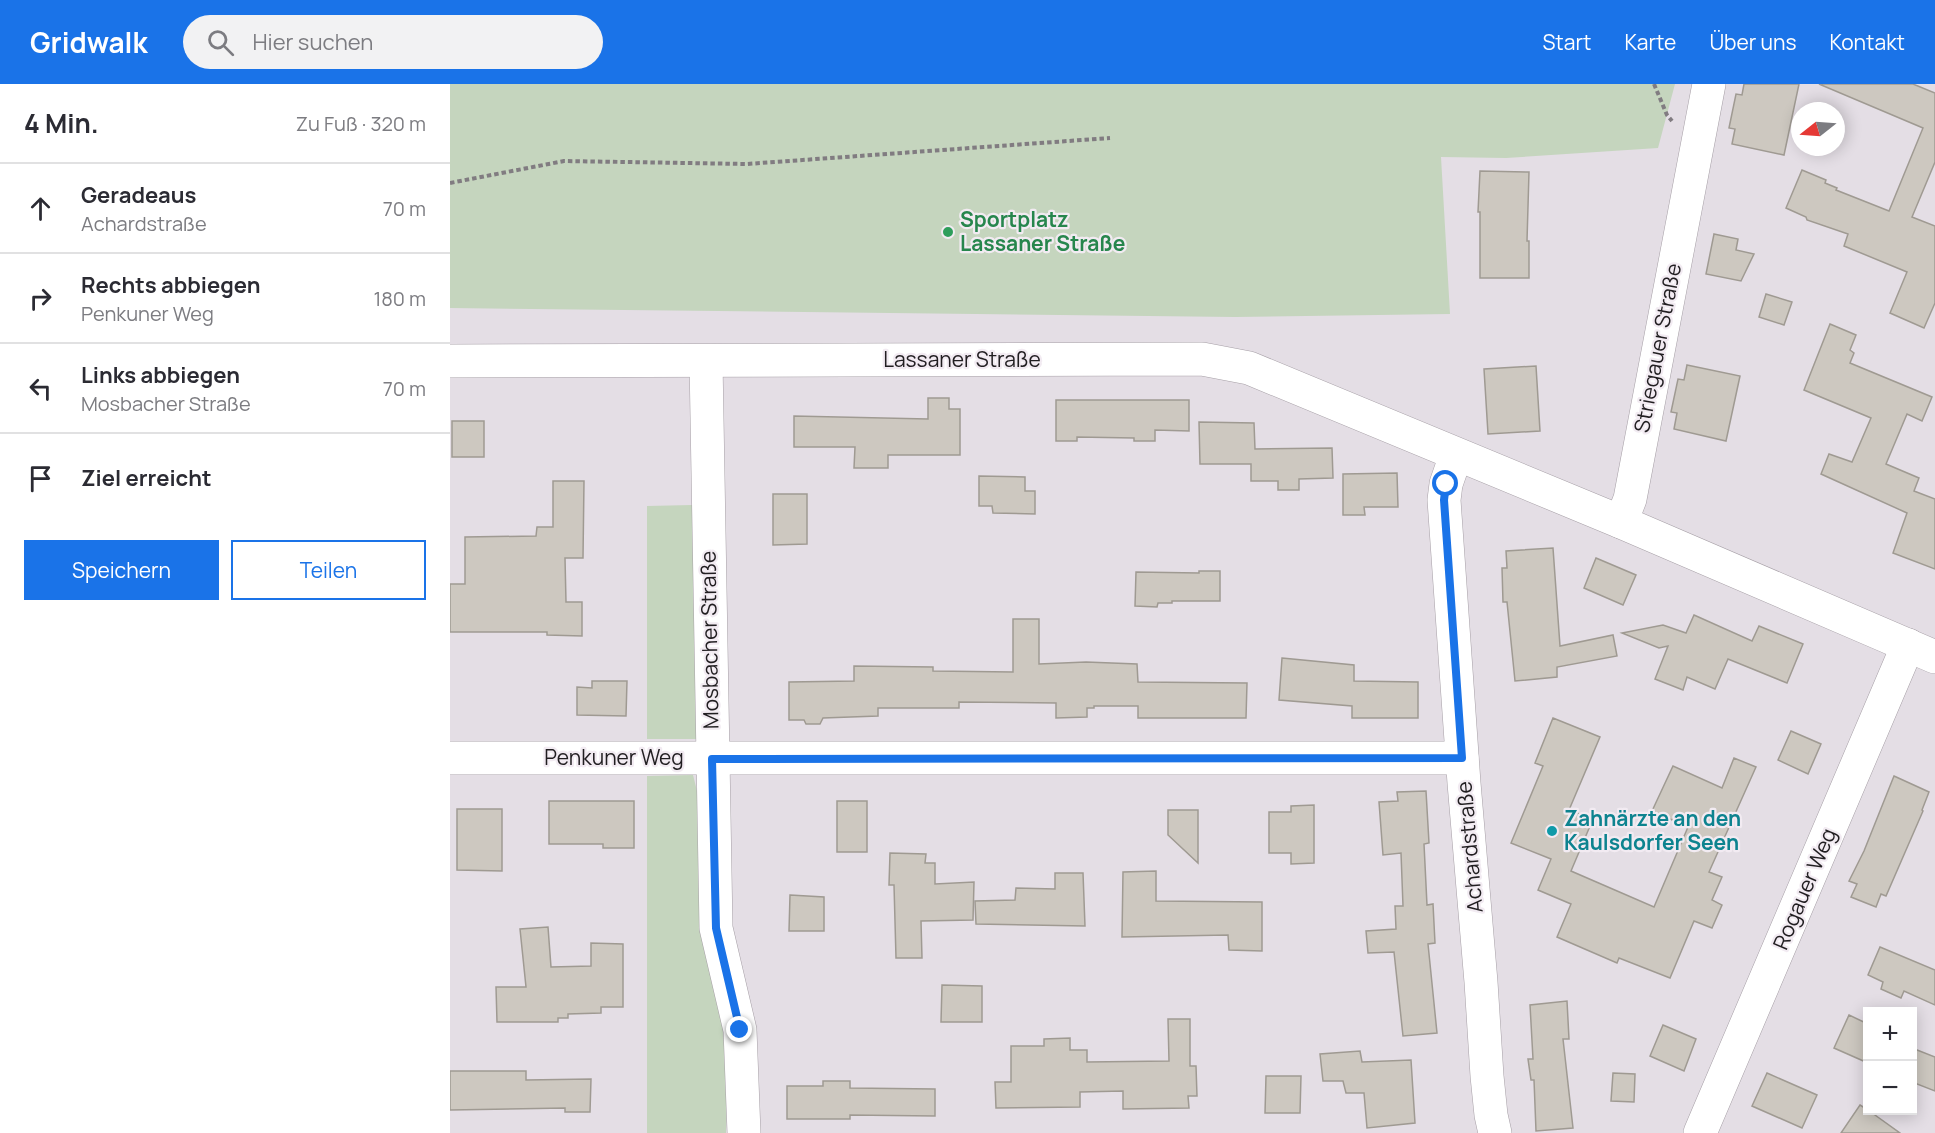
<!DOCTYPE html>
<html lang="de">
<head>
<meta charset="utf-8">
<style>
  :root { --surface:#fff; --page:#f2f2f3; --text:#2b2b33; --muted:#7c7c81; --line:#e1e1e2; --accent:#1a73e8 }
  body { margin:0; font-family:Manrope,sans-serif; background:var(--page); color:var(--text) }
  .controls { position:absolute; right:18px; bottom:18px; display:grid; overflow:hidden; border-radius:0px; box-shadow:0 3px 15px #0003 }
  .controls button { width:54px; height:54px; display:grid; place-items:center; padding:0; border:0; border-bottom:2px solid var(--line); background:var(--surface); color:var(--text); font:30px sans-serif }
  .compass { position:absolute; left:1341px; top:18px; width:54px; height:54px; border-radius:50%; background:var(--surface); box-shadow:0 3px 15px #0003; rotate:253deg }
  .stop { position:absolute; width:18px; height:18px; margin:-14px; border:4px solid #1a73e8; border-radius:50%; background:#fff }
  .stop.end { background:#1a73e8; border-color:#fff; box-shadow:0 2px 6px #0008 }
  .list { margin:0; padding:0; list-style:none }
  h2 { display:flex; justify-content:space-between; align-items:center; height:78px; margin:0; padding:0 24px; font-size:26px }
  h2 small { font-size:20px; font-weight:400; color:var(--muted) }
  .list li { display:grid; grid-template-columns:39px 1fr auto; gap:18px; align-items:center; box-sizing:border-box; height:90px; padding:0 24px; border-top:2px solid var(--line) }
  .list b { display:block; font-size:22px; white-space:nowrap }
  .list p { margin:0; font-size:20px; white-space:nowrap; color:var(--muted) }
  .list em { font-size:20px; font-style:normal; color:var(--muted) }
  .actions { display:flex; gap:12px; padding:18px 24px }
  .actions a { flex:1; padding:14px 0; border:2px solid var(--accent); border-radius:0px; text-align:center; font-size:21px; color:var(--accent) }
  .actions .main { background:var(--accent); color:#fff }
  .icon { flex:none; width:33px; height:33px; fill:none; stroke:currentColor; stroke-width:2; stroke-linecap:round; stroke-linejoin:round }
  .map { position:relative; flex:none; width:1485px; height:1049px; overflow:hidden }
  header { display:flex; align-items:center; gap:36px; box-sizing:border-box; height:84px; padding:0 30px; background:var(--accent); color:#fff }
  header strong { font-size:28px }
  nav { display:flex; gap:33px; margin-inline-start:auto; font-size:21px }
  .search { width:420px; height:54px; background:var(--page); display:flex; align-items:center; gap:15px; box-sizing:border-box; padding:0 21px; border-radius:33px; color:var(--muted); font-size:22px }
  main { display:flex }
  aside { flex:1; background:var(--surface) }
  .map>svg:first-child { display:block }
  .green { fill:#c5d5be }
  .building { fill:#cdc8c0; stroke:#9f9a92; stroke-width:1.5 }
  .lines { fill:none; stroke-linecap:round; stroke-linejoin:round }
  .minor-casing { stroke:#a69fa6; stroke-width:34 }
  .path { stroke:#817c81; stroke-width:4; stroke-dasharray:4.5 3; stroke-linecap:butt }
  .minor { stroke:#fff; stroke-width:33 }
  .route { stroke:#1a73e8; stroke-width:8 }
  .leisure-dot { fill:#2e9e5b; stroke:#f2ebf2; stroke-width:2 }
  .culture-dot { fill:#0f9aa8; stroke:#f2ebf2; stroke-width:2 }
  .labels { text-anchor:middle; stroke-width:4.5; stroke-linejoin:round; paint-order:stroke }
  .leisure-label { font-size:21px; font-weight:bold; fill:#27864d; stroke:#f2ebf2; text-anchor:start }
  .street-label { font-size:21px; fill:#211e21; stroke:#f2ebf2 }
  .culture-label { font-size:21px; font-weight:bold; fill:#0d838f; stroke:#f2ebf2; text-anchor:start }
</style>
</head>
<body>
<header>
<strong>Gridwalk</strong>
<div class="search"><svg class="icon" aria-label="search" viewBox="0 0 24 24"><circle cx="10" cy="10" r="6"/><path d="M15 15l6 6"/></svg>Hier suchen</div>
<nav><a>Start</a><a>Karte</a><a>Über uns</a><a>Kontakt</a></nav>
</header>
<main>
<aside>
<h2>4 Min.<small>Zu Fuß · 320 m</small></h2>
<ul class="list">
<li><svg class="icon" aria-label="ahead" viewBox="0 0 24 24"><path d="M12 20V5M6 11l6-6 6 6"/></svg><div><b>Geradeaus</b><p>Achardstraße</p></div><em>70 m</em></li>
<li><svg class="icon" aria-label="right" viewBox="0 0 24 24"><path d="M7 20v-9h11M14 6l5 5-5 5"/></svg><div><b>Rechts abbiegen</b><p>Penkuner Weg</p></div><em>180 m</em></li>
<li><svg class="icon" aria-label="left" viewBox="0 0 24 24"><path d="M17 20v-9H6M10 6l-5 5 5 5"/></svg><div><b>Links abbiegen</b><p>Mosbacher Straße</p></div><em>70 m</em></li>
<li><svg class="icon" aria-label="arrive" viewBox="0 0 24 24"><path d="M6 21V4h12l-3 4 3 4H6"/></svg><div><b>Ziel erreicht</b></div></li>
</ul>
<div class="actions"><a class="main">Speichern</a><a>Teilen</a></div>
</aside>
<div class="map">
<svg width="1485" height="1049" viewBox="0 0 1485 1049">
  <rect width="100%" height="100%" fill="#e4dee5"/>
  <g class="green">
    <polygon points="0,0 1225,0 1208,64 1056,74 991,73 1000,230 785,233 0,224"/>
    <polygon points="242,421 252,655 197,655 197,422"/>
    <polygon points="243,691 250,719 279,969 276,1049 197,1049 197,692"/>
  </g>
  <g class="building">
    <polygon points="1294,0 1349,0 1334,71 1282,60 1285,45 1279,44 1286,10 1292,11"/>
    <polygon points="1369,0 1463,0 1485,9 1485,78 1462,133 1485,142 1485,219 1474,244 1440,229 1457,188 1394,162 1398,150 1357,136 1356,133 1336,124 1352,86 1376,96 1375,99 1387,104 1386,106 1439,127 1473,44"/>
    <polygon points="1030,87 1079,88 1077,157 1079,157 1079,194 1030,194 1030,128 1028,128"/>
    <polygon points="1264,150 1288,155 1286,166 1304,170 1291,197 1256,190"/>
    <polygon points="1316,210 1342,218 1334,241 1309,233"/>
    <polygon points="1380,240 1406,251 1400,266 1404,269 1400,279 1482,313 1472,337 1457,330 1436,380 1469,394 1464,407 1485,415 1485,485 1443,469 1457,429 1371,390 1379,370 1402,378 1421,334 1354,306"/>
    <polygon points="1237,281 1290,292 1276,357 1224,345 1227,329 1221,328 1228,295 1234,296"/>
    <polygon points="1086,282 1090,347 1038,350 1034,285"/>
    <polygon points="478,314 499,314 499,325 510,325 510,371 438,371 438,384 404,384 405,363 344,363 344,332 478,335"/>
    <polygon points="606,316 739,316 739,347 705,346 705,357 684,357 684,354 627,353 627,357 606,357"/>
    <rect x="2" y="337" width="32" height="36"/>
    <polygon points="749,338 804,339 805,365 882,364 883,394 849,395 849,406 828,406 828,397 801,397 801,380 750,380"/>
    <polygon points="947,389 948,423 914,423 915,431 893,431 893,390"/>
    <polygon points="529,392 575,393 575,407 585,407 585,430 543,429 542,422 529,422"/>
    <polygon points="103,397 134,397 133,474 115,474 116,518 132,518 132,552 97,551 97,548 0,548 0,500 15,500 15,453 86,452 87,443 103,443"/>
    <polygon points="323,410 357,410 357,460 323,461"/>
    <polygon points="1103,464 1110,562 1163,551 1167,572 1107,583 1107,593 1065,597 1057,518 1053,518 1052,484 1057,484 1056,467"/>
    <polygon points="1146,474 1186,491 1173,521 1134,504"/>
    <polygon points="749,487 770,487 770,517 722,517 722,519 708,519 707,523 685,522 686,488 749,489"/>
    <polygon points="1244,531 1302,557 1309,542 1353,560 1337,599 1278,575 1265,605 1237,593 1233,606 1205,595 1218,562 1209,564 1172,549 1213,541 1236,549"/>
    <polygon points="563,535 589,535 589,580 636,578 687,580 688,598 797,599 796,634 688,634 688,622 644,622 644,624 637,624 637,633 606,634 606,619 509,618 509,624 428,624 428,632 373,634 370,640 356,640 354,636 339,636 339,598 404,597 404,582 483,583 483,587 563,588"/>
    <polygon points="832,574 904,581 904,597 968,598 968,634 902,634 902,622 829,616"/>
    <polygon points="142,597 177,597 176,632 127,631 127,603 142,604"/>
    <polygon points="1103,634 1150,653 1119,726 1143,735 1121,787 1204,823 1238,743 1202,727 1223,682 1272,704 1284,674 1306,683 1259,788 1272,793 1262,816 1272,821 1262,844 1244,837 1220,894 1169,874 1167,879 1107,853 1121,820 1088,806 1101,775 1061,759 1093,682 1085,679"/>
    <polygon points="1341,647 1371,660 1358,690 1328,676"/>
    <polygon points="1444,692 1479,708 1472,726 1473,727 1436,812 1431,810 1426,823 1401,813 1407,800 1399,797 1414,767"/>
    <polygon points="976,707 979,759 974,760 977,821 983,820 985,859 978,860 987,949 953,952 944,868 918,869 916,847 946,845 945,822 953,822 951,769 933,771 929,718 948,717 947,708"/>
    <polygon points="99,717 184,717 184,764 153,764 153,760 99,760"/>
    <rect x="387" y="717" width="30" height="51"/>
    <polygon points="864,721 864,779 841,780 841,769 819,769 819,728 841,728 841,722"/>
    <polygon points="7,725 52,725 52,787 7,786"/>
    <polygon points="718,726 748,726 748,779 718,751"/>
    <polygon points="440,769 476,770 475,779 485,779 485,800 524,798 523,836 471,837 472,874 446,874 444,801 439,801"/>
    <polygon points="706,787 706,817 812,818 812,867 779,866 778,851 672,853 673,788"/>
    <polygon points="605,789 633,789 635,842 526,840 525,817 565,816 566,804 605,805"/>
    <polygon points="340,811 374,813 374,847 339,847"/>
    <polygon points="98,843 101,883 141,882 141,859 173,860 173,923 151,923 151,929 118,930 118,934 108,934 108,938 47,938 46,903 76,903 70,845"/>
    <polygon points="1430,863 1485,886 1485,921 1454,907 1451,914 1431,905 1433,898 1418,891"/>
    <polygon points="492,901 532,902 532,938 491,938"/>
    <polygon points="1117,917 1119,955 1113,955 1123,1044 1086,1047 1084,996 1081,996 1078,975 1083,975 1080,921"/>
    <polygon points="1399,931 1418,940 1418,979 1384,964"/>
    <polygon points="718,935 740,935 740,982 746,982 747,1012 738,1012 739,1024 673,1025 673,1007 630,1008 630,1023 546,1024 545,998 561,998 561,962 594,962 594,955 620,954 620,966 637,966 637,978 719,977"/>
    <polygon points="1213,941 1246,955 1234,987 1200,972"/>
    <polygon points="1462,964 1485,973 1485,1007 1462,998"/>
    <polygon points="910,967 912,978 961,976 965,1039 917,1044 914,1009 896,1009 893,997 873,997 870,970"/>
    <polygon points="0,987 76,987 76,996 141,995 140,1028 115,1028 115,1024 0,1026"/>
    <polygon points="1163,989 1185,990 1184,1018 1161,1017"/>
    <polygon points="1317,989 1367,1011 1352,1044 1302,1022"/>
    <polygon points="816,992 851,992 850,1029 815,1029"/>
    <polygon points="373,997 400,997 400,1004 485,1005 485,1032 400,1031 400,1035 337,1035 337,1002 373,1002"/>
    <polygon points="1410,1021 1418,1026 1450,1049 1391,1049"/>
  </g>
  <g class="lines">
    <defs>
      <g id="minor">
        <polyline points="0,277 752,275 799,284 1171,438 1485,573"/>
        <polyline points="256,277 266,844 290,946 294,1049"/>
        <polyline points="1006,371 996,400 994,416 1014,699 1031,898 1037,992 1041,1031 1045,1049"/>
        <polyline points="1171,438 1180,415 1259,0"/>
        <polyline points="0,674 1012,674"/>
        <polyline points="1250,1049 1458,561"/>
      </g>
    </defs>
    <use href="#minor" class="minor-casing"/>
    <g class="path">
      <polyline points="1204,0 1217,31 1222,37"/>
      <polyline points="0,99 114,77 297,80 660,54"/>
    </g>
    <use href="#minor" class="minor"/>
  </g>
  <g class="lines">
    <polyline class="route" points="290,946 266,844 262,675 1012,674 994,416 996,400"/>
  </g>
  <circle class="leisure-dot" cx="498" cy="148" r="6"/>
  <circle class="culture-dot" cx="1102" cy="747" r="6"/>
  <g class="labels">
    <g class="leisure-label">
      <text x="510" y="143">Sportplatz<tspan x="510" dy="24">Lassaner Straße</tspan></text>
    </g>
    <g class="street-label">
      <text transform="translate(1208 264) rotate(-79)" y="7">Striegauer Straße</text>
      <text x="512" y="283">Lassaner Straße</text>
      <text transform="translate(260 556) rotate(-91)" y="7">Mosbacher Straße</text>
      <text x="164" y="681">Penkuner Weg</text>
      <text transform="translate(1020 763) rotate(-95)" y="7">Achardstraße</text>
      <text transform="translate(1355 805) rotate(-67)" y="7">Rogauer Weg</text>
    </g>
    <g class="culture-label">
      <text x="1114" y="742">Zahnärzte an den<tspan x="1114" dy="24">Kaulsdorfer Seen</tspan></text>
    </g>
  </g>
</svg>
<div class="controls">
<button>+</button>
<button>−</button>
</div>
<svg class="compass" viewBox="-18 -18 36 36"><path d="M0-13l5 13h-10z" fill="#e53935"/><path d="M0 13l5-13h-10z" fill="#7c7c81"/></svg>
<div class="stop" style="left:996px;top:400px"></div>
<div class="stop end" style="left:290px;top:946px"></div>
</div>
</main>
</body>
</html>
